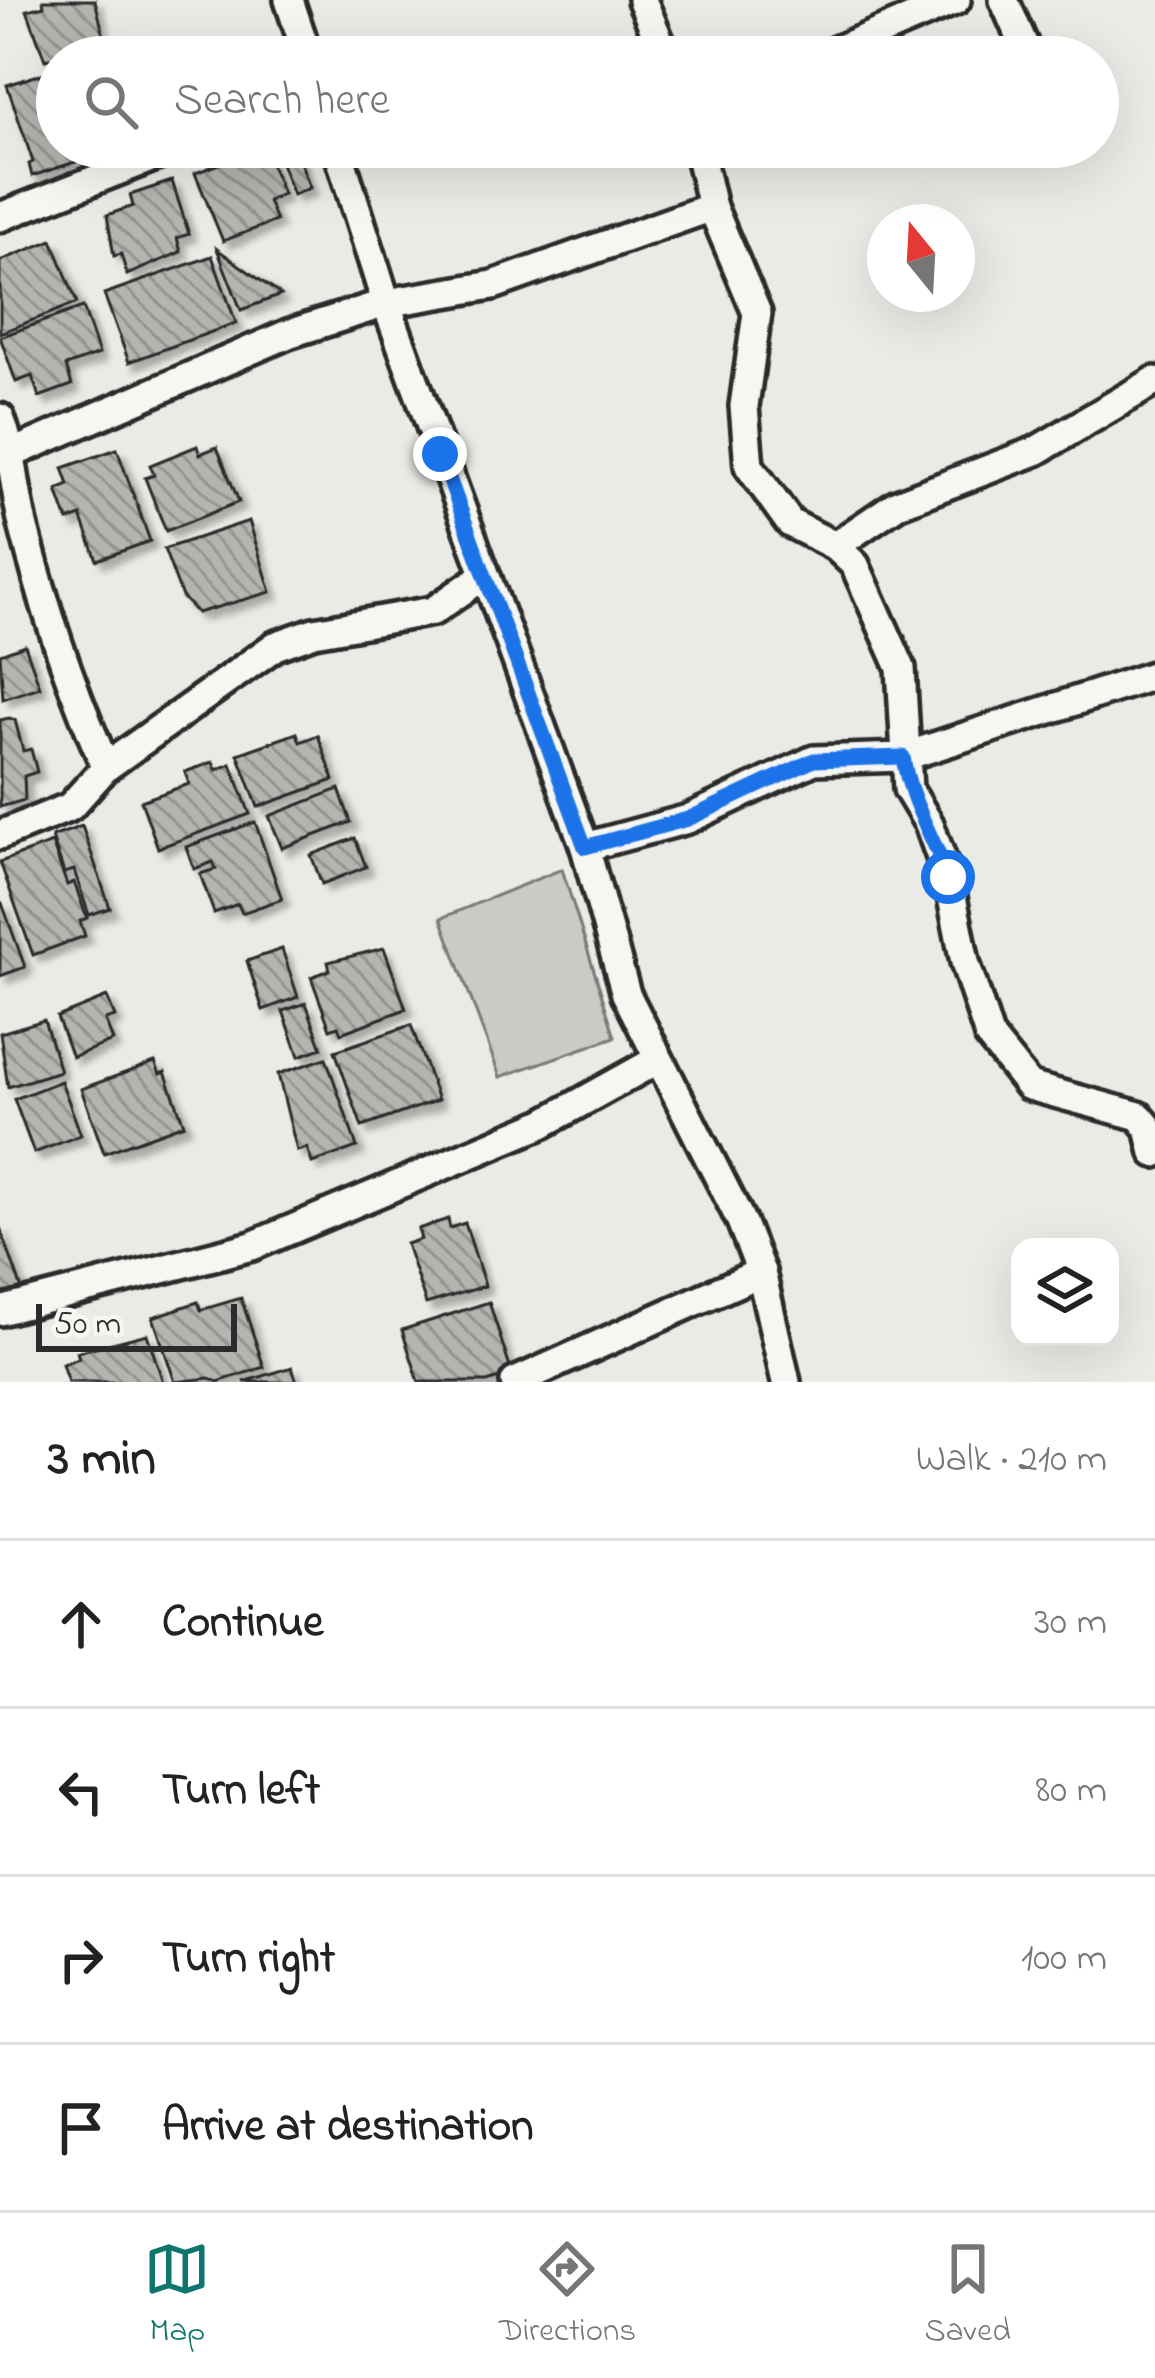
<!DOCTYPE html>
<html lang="en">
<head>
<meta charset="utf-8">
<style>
  :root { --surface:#fff; --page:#f2f2f2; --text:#222; --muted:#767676; --line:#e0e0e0; --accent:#0f766e }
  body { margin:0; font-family:"Indie Flower",sans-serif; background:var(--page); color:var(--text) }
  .controls { position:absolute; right:36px; bottom:36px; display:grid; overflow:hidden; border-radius:24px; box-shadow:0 12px 48px #0002 }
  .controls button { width:108px; height:108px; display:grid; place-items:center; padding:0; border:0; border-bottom:3px solid var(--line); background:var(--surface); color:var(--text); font:60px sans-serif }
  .compass { position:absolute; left:867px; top:204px; width:108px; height:108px; border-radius:50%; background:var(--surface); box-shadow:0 12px 48px #0002; rotate:342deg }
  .scale { position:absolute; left:36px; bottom:30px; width:201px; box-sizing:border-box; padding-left:12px; border:6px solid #2b2b2b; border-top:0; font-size:33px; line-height:42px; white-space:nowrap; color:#2b2b2b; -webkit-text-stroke:9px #f6f6f2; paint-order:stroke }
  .stop { position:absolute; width:36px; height:36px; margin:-27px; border:9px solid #1a73e8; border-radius:50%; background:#fff }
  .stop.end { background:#1a73e8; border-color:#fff; box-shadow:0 3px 12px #0008 }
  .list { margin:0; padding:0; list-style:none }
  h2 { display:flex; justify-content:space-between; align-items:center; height:156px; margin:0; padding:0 48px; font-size:51px }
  h2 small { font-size:39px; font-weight:400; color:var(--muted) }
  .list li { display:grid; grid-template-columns:78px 1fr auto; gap:36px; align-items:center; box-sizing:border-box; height:168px; padding:0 48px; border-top:3px solid var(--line) }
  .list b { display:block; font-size:45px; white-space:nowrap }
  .list em { font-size:39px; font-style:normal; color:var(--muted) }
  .icon { flex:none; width:66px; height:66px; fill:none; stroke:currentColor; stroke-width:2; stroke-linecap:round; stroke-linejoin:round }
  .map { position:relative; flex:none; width:1155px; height:1382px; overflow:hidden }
  .search { position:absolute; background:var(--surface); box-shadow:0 12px 48px #0002; left:36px; right:36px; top:36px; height:132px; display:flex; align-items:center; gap:30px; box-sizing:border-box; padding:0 42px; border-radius:66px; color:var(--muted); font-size:45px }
  .sheet { height:828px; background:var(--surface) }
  nav { display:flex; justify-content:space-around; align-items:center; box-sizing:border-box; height:168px; border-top:3px solid var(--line); background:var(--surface); font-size:33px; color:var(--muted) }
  nav a { display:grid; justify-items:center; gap:6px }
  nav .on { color:var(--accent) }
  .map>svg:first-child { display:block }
  .pitch { fill:#cacac7; stroke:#7a7a79; stroke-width:3 }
  .building { fill:url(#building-back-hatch); stroke:#2b2b2b; stroke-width:3; filter:url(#shadow) }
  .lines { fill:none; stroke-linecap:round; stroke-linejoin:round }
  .street-casing { stroke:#2b2b2b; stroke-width:36 }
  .street { stroke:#f6f6f2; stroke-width:27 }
  .route { stroke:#1a73e8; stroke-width:15 }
</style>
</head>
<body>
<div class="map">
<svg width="1155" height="1382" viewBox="0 0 1155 1382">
  <defs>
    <pattern id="building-back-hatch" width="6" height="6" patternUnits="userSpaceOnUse" patternTransform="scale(3)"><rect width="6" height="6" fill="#b4b4b1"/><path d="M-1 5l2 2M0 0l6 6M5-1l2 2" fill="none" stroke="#939390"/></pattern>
    <filter id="shadow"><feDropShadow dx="7" dy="7" stdDeviation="3" flood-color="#0004"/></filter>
  </defs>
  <rect width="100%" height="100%" fill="#eaeae6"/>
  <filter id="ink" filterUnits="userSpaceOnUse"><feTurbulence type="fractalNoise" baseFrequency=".00833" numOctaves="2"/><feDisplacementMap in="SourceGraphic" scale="24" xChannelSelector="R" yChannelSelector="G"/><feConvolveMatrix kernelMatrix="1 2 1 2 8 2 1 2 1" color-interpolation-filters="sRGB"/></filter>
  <g filter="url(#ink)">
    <polygon class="pitch" points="562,869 615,1037 500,1077 441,918"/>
    <g class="building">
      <polygon points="43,0 95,0 106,45 45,60 27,10 44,6"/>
      <polygon points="57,69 57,147 85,147 88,158 32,176 29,164 33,162 7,85"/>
      <polygon points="264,147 283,194 268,201 276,221 223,241 195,173"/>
      <polygon points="275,147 295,147 310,188 293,195"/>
      <polygon points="172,181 189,234 177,238 181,252 127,275 121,254 114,256 107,215 133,206 130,195"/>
      <polygon points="52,240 77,303 0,333 0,261"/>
      <polygon points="217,249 281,295 241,310"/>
      <polygon points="212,256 236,323 129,362 104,294"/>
      <polygon points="83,307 99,354 66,366 72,385 39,397 32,376 16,382 0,337"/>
      <polygon points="197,446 200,454 217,447 239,502 166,531 145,478 154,475 150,465"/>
      <polygon points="117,449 150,541 97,560 81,516 68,521 57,490 69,485 63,468"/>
      <polygon points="249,521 271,592 197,613 182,597 164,549"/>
      <polygon points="25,645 40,687 3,699 0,654"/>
      <polygon points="9,718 15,720 23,751 31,749 37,772 24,776 25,800 0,807 0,720"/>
      <polygon points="297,733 300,742 318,735 334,780 258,807 238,754"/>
      <polygon points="213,762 216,770 231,764 250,814 158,848 141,801 189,784 185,772"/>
      <polygon points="339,789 351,822 282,848 269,816"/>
      <polygon points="255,822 282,899 242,913 238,904 214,913 200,874 216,869 213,862 194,869 186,847"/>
      <polygon points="82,826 110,908 89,915 74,870 64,873 52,837"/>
      <polygon points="355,838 366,867 322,884 311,855"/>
      <polygon points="52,843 67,885 74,882 87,918 80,921 85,936 33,955 0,862"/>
      <polygon points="2,903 25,967 0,976 0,904"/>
      <polygon points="384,948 406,1009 341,1033 338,1026 330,1029 311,977 330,970 328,962"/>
      <polygon points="282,949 298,997 263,1010 247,961"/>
      <polygon points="107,997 115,1017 105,1020 113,1041 72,1057 57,1017"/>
      <polygon points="306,1003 322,1048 299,1056 283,1011"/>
      <polygon points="44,1020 60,1071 8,1087 0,1033"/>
      <polygon points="411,1025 438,1100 362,1127 335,1051"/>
      <polygon points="326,1058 357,1147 312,1163 307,1148 297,1151 278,1074"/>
      <polygon points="155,1062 160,1074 165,1072 184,1124 104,1153 81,1089"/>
      <polygon points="61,1081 81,1135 34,1153 14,1099"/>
      <polygon points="448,1219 450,1228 465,1223 485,1286 426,1304 406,1244 421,1239 418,1229"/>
      <polygon points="0,1227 24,1295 0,1303"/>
      <polygon points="241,1298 264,1367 218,1382 209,1378 175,1382 153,1317 198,1302 201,1310"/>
      <polygon points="489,1302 512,1374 487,1382 419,1382 402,1330"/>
      <polygon points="147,1334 163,1382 68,1382 62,1364 79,1358 77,1352"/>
      <polygon points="292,1367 297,1382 244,1382"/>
    </g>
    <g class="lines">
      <defs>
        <g id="street">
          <polyline points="289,0 308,57"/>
          <polyline points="642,0 666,57"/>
          <polyline points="1004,0 1029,57"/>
          <polyline points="821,57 956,0"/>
          <polyline points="337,147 386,303 585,847 626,994 741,1221 761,1272 786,1382"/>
          <polyline points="698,147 712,207 757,313 744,406 749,466 790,523 835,546 855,565 901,668 908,789 929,824 948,877 965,962 989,1036 1029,1086 1139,1116 1149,1128 1155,1153"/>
          <polyline points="0,217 179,147"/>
          <path d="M0 418C14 454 14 490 24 528 45 611 71 688 106 767"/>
          <polyline points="13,453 288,334 386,303 493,285 712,207"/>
          <polyline points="835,546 897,504 1036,451 1155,381"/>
          <polyline points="0,835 70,807 106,767 275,646 314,632 433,611 485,575"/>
          <polyline points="585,847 688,819 814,760 903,757 1155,675"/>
          <polyline points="0,1311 252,1246 542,1124 657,1060"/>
          <polyline points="515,1382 761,1272"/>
        </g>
      </defs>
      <use href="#street" class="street-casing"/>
      <use href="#street" class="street"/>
    </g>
  </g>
  <g class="lines" filter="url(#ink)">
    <path class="route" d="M440 454 585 847 688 819 814 760 903 757C909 799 933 836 948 877"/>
  </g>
</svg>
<div class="controls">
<button><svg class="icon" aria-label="layers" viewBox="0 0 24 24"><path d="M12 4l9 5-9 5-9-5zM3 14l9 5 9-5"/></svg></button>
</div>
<svg class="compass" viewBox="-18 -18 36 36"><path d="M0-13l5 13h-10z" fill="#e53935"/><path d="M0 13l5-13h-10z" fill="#767676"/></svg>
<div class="scale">50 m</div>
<div class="stop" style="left:948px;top:877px"></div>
<div class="stop end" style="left:440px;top:454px"></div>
<div class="search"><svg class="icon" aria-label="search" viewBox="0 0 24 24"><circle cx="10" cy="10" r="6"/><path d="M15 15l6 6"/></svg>Search here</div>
</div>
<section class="sheet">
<h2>3 min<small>Walk · 210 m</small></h2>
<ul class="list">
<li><svg class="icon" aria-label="ahead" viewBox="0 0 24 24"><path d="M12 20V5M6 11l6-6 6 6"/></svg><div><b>Continue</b></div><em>30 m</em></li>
<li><svg class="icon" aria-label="left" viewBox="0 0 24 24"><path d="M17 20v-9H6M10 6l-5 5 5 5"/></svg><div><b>Turn left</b></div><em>80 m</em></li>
<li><svg class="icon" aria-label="right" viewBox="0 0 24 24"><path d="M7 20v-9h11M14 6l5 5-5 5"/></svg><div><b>Turn right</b></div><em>100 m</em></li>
<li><svg class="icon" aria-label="arrive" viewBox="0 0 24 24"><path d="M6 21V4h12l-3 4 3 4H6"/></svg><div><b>Arrive at destination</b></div></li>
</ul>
</section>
<nav>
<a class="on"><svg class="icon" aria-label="map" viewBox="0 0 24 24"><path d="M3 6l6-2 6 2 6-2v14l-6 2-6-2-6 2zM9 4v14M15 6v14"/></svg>Map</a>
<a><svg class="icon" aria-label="directions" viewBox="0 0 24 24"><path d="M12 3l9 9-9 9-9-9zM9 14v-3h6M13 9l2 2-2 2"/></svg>Directions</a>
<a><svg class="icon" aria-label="saved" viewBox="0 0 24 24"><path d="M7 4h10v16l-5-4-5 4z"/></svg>Saved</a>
</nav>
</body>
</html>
